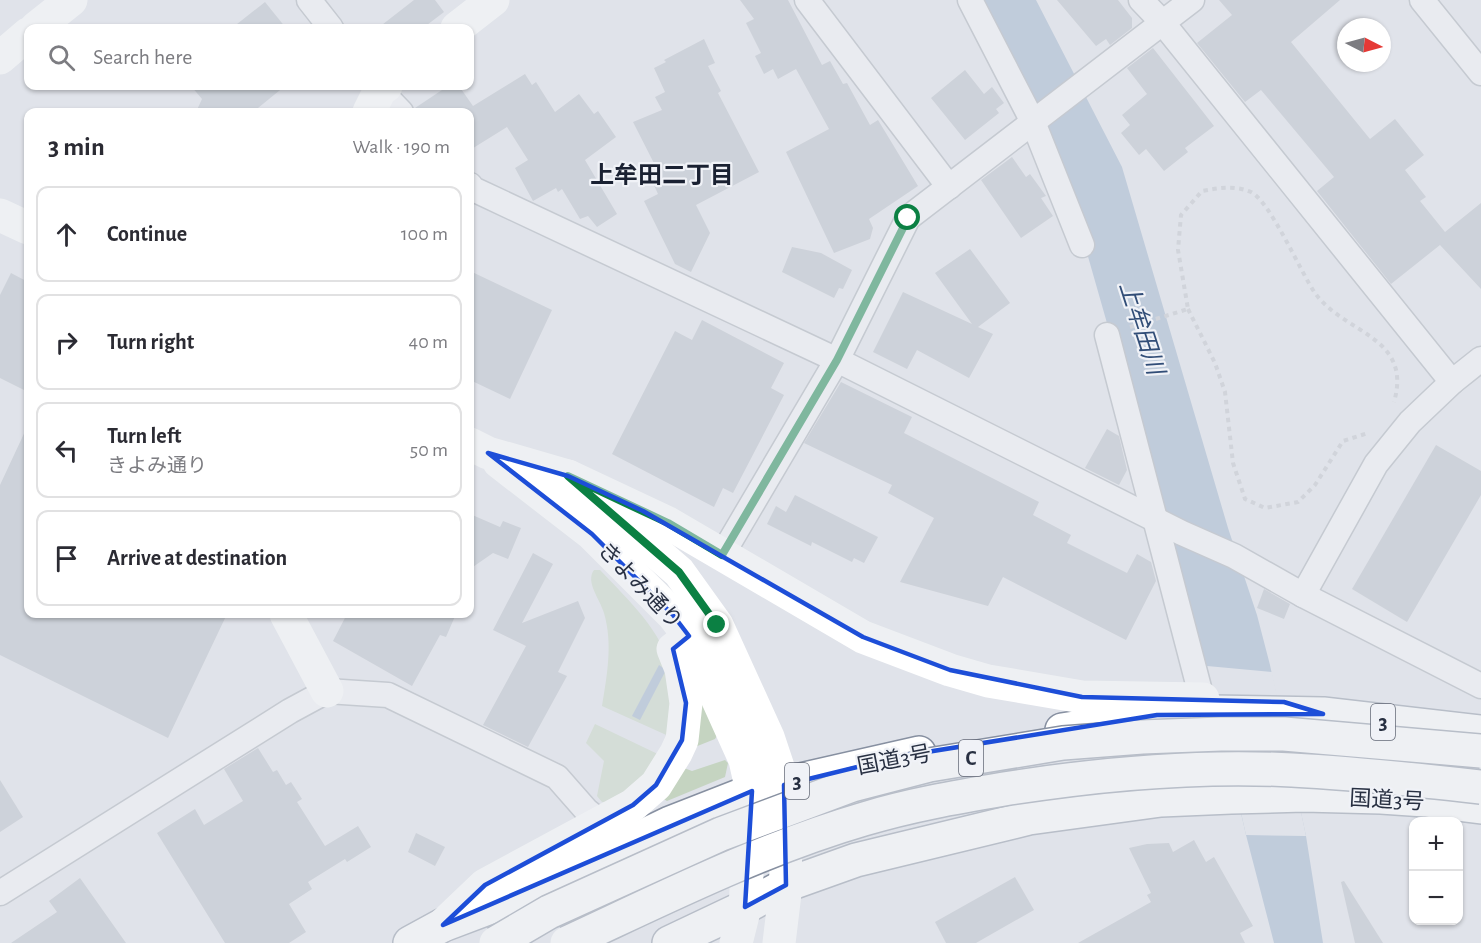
<!DOCTYPE html>
<html lang="en">
<head>
<meta charset="utf-8">
<style>
  :root { --surface:#fff; --page:#f7f7f7; --text:#2b2b33; --muted:#7c7c81; --line:#e1e1e2 }
  body { margin:0; font-family:"Alegreya Sans","Noto Sans JP",sans-serif; background:var(--page); color:var(--text) }
  .controls { position:absolute; right:18px; bottom:18px; display:grid; overflow:hidden; border-radius:12px; box-shadow:0 2px 4px #0004 }
  .controls button { width:54px; height:54px; display:grid; place-items:center; padding:0; border:0; border-bottom:2px solid var(--line); background:var(--surface); color:var(--text); font:30px sans-serif }
  .compass { position:absolute; left:1337px; top:18px; width:54px; height:54px; border-radius:50%; background:var(--surface); box-shadow:0 2px 4px #0004; rotate:96deg }
  .stop { position:absolute; width:18px; height:18px; margin:-14px; border:4px solid #0b8043; border-radius:50%; background:#fff }
  .stop.end { background:#0b8043; border-color:#fff; box-shadow:0 2px 6px #0008 }
  .list { margin:0; padding:0; list-style:none }
  h2 { display:flex; justify-content:space-between; align-items:center; height:78px; margin:0; padding:0 24px; font-size:26px }
  h2 small { font-size:20px; font-weight:400; color:var(--muted) }
  .list li { display:grid; grid-template-columns:39px 1fr auto; gap:18px; align-items:center; box-sizing:border-box; height:96px; margin:0 12px 12px; padding:0 12px; border:2px solid var(--line); border-radius:12px }
  .list b { display:block; font-size:22px; white-space:nowrap }
  .list p { margin:0; font-size:20px; white-space:nowrap; color:var(--muted) }
  .list em { font-size:20px; font-style:normal; color:var(--muted) }
  .icon { flex:none; width:33px; height:33px; fill:none; stroke:currentColor; stroke-width:2; stroke-linecap:round; stroke-linejoin:round }
  .map { position:relative; flex:none; width:1481px; height:943px; overflow:hidden }
  .search { position:absolute; background:var(--surface); box-shadow:0 2px 4px #0004; left:24px; top:24px; width:450px; height:66px; display:flex; align-items:center; gap:15px; box-sizing:border-box; padding:0 21px; border-radius:12px; color:var(--muted); font-size:22px }
  .panel { position:absolute; background:var(--surface); box-shadow:0 2px 4px #0004; left:24px; top:108px; width:450px; height:510px; border-radius:12px }
  .map>svg:first-child { display:block }
  .green { fill:#c5d4c1 }
  .water { fill:#9aafcb }
  .pier { fill:#e0e3ea }
  .building { fill:#b7bcc7 }
  .lines { fill:none; stroke-linecap:round; stroke-linejoin:round }
  .street-casing { stroke:#a5aab4; stroke-width:27 }
  .highway-casing { stroke:#8790a1; stroke-width:36 }
  .path { stroke:#bec1c9; stroke-width:4; stroke-dasharray:4.5 4.5; stroke-linecap:butt }
  .street { stroke:#f3f4f8; stroke-width:24 }
  .secondary { stroke:#fff; stroke-width:33 }
  .highway { stroke:#fff; stroke-width:33 }
  .highway-bridge-casing { stroke:#8790a1; stroke-width:36; stroke-linecap:butt }
  .highway-bridge { stroke:#fff; stroke-width:33 }
  .route { stroke:#0b8043; stroke-width:8 }
  .marked { fill:none; stroke:#1d4ed8; stroke-width:4.5; stroke-linejoin:round }
  .labels { text-anchor:middle; stroke-width:4.5; stroke-linejoin:round; paint-order:stroke }
  .shield { fill:#f0f2f7; stroke:#646a78; stroke-width:1.5 }
  .shield-label { font-size:21px; font-weight:bold; fill:#283042 }
  .street-label { font-size:22px; fill:#283042; stroke:#f0f2f7 }
  .neighbourhood-label { font-size:24px; font-weight:bold; fill:#1a2132; stroke:#f0f2f7 }
  .water-label { font-size:24px; font-style:italic; fill:#314d77; stroke:#f0f2f7 }
</style>
</head>
<body>
<div class="map">
<svg width="1481" height="943" viewBox="0 0 1481 943">
  <rect width="100%" height="100%" fill="#e0e3ea"/>
  <g class="green">
    <path d="M594 570H600C629 601 662 630 672 673 675 689 673 720 673 738L602 706C607 675 613 644 604 613 600 599 585 582 594 570Z"/>
    <polygon points="702,700 718,734 715,739 695,747"/>
    <polygon points="595,724 664,757 612,802 602,802 597,796 604,761 586,743"/>
    <polygon points="725,760 728,763 725,777 667,801 662,798 684,768 692,771"/>
  </g>
  <g class="water">
    <polygon points="975,0 1036,0 1122,167 1228,528 1257,615 1270,665 1306,836 1323,943 1274,943 1246,835 1207,666 1196,635 1079,225"/>
    <polygon points="659,665 666,670 640,720 632,716"/>
  </g>
  <polygon class="pier" points="1207,666 1272,672 1281,715 1284,716 1292,754 1297,793 1306,836 1246,835 1236,790 1233,790 1215,713 1218,713"/>
  <g class="building">
    <polygon points="414,0 435,0 444,12 423,28 378,28"/>
    <polygon points="740,0 788,0 822,65 830,61 843,84 847,83 870,125 878,120 918,186 869,219 873,228 870,239 834,253 786,152 829,129 796,69 778,79 773,69 764,74 755,56 761,53 746,23 754,19"/>
    <polygon points="1057,0 1118,0 1132,18 1132,28 1110,45 1106,39 1096,46"/>
    <polygon points="1219,0 1340,0 1291,42 1370,139 1395,119 1424,155 1405,170 1426,197 1420,201 1445,232 1481,203 1481,289 1440,245 1391,284 1317,191 1334,177 1261,90 1245,102 1197,43 1232,15"/>
    <polygon points="265,2 286,28 232,28"/>
    <polygon points="704,39 715,63 708,66 721,91 718,93 759,172 696,205 710,233 691,272 675,264 644,201 658,194 653,183 662,179 633,122 662,110 655,97 665,92 654,68 666,62 664,60"/>
    <polygon points="1153,48 1214,126 1185,148 1188,152 1164,171 1146,149 1139,155 1121,133 1130,125 1122,115 1147,94 1127,68"/>
    <polygon points="965,70 984,94 992,87 1004,103 996,109 999,113 965,140 931,98"/>
    <polygon points="525,74 532,85 536,82 555,112 579,94 594,114 598,111 616,137 585,160 617,214 597,227 588,216 580,219 562,189 558,192 556,188 533,201 515,168 528,160 507,127 470,150 470,112 415,112 415,108 448,86 459,86 473,106"/>
    <polygon points="191,86 285,86 253,112 196,112 202,99"/>
    <polygon points="1012,157 1026,177 1030,174 1046,196 1041,198 1053,216 1021,238 981,180"/>
    <polygon points="792,247 821,253 852,270 843,289 839,288 834,298 782,272"/>
    <polygon points="970,249 1010,303 978,327 993,334 969,378 917,350 907,369 873,352 903,292 972,324 935,273"/>
    <polygon points="470,271 552,310 510,399 470,380"/>
    <polygon points="11,273 28,282 28,392 0,378 0,295"/>
    <polygon points="702,320 784,363 771,388 784,395 733,493 723,488 714,507 612,454 675,331 692,340"/>
    <polygon points="841,382 912,417 904,433 1039,502 1033,515 1071,535 1067,543 1127,573 1137,554 1151,562 1156,581 1126,640 1003,577 988,606 900,582 934,518 888,493 892,485 804,443"/>
    <polygon points="28,425 28,614 227,614 168,738 0,655 0,485"/>
    <polygon points="1107,429 1119,436 1127,470 1119,485 1085,468"/>
    <polygon points="1436,445 1481,471 1481,495 1407,622 1352,589"/>
    <polygon points="795,495 878,537 864,563 854,558 852,562 812,542 811,546 767,524 776,506 786,512"/>
    <polygon points="470,514 500,527 503,521 521,528 508,559 493,553 470,569"/>
    <polygon points="533,553 553,564 522,623 578,601 585,618 558,672 567,676 528,747 483,725 526,646 493,630"/>
    <polygon points="1264,589 1290,604 1284,619 1257,608"/>
    <polygon points="347,614 456,614 446,637 440,635 412,686 333,641"/>
    <polygon points="258,748 273,772 277,770 286,785 291,782 302,799 297,802 325,846 358,826 371,847 347,862 345,859 308,882 312,889 289,904 306,932 289,943 225,943 157,833 195,809 204,825 243,801 224,769"/>
    <polygon points="0,780 23,817 0,832"/>
    <polygon points="416,833 445,847 435,866 408,852"/>
    <polygon points="1194,840 1206,862 1214,857 1253,926 1240,933 1245,943 1078,943 1151,902 1147,895 1151,893 1129,848 1147,844 1169,843 1173,852"/>
    <polygon points="1015,877 1034,910 976,943 946,943 935,922"/>
    <polygon points="80,878 126,943 11,943 57,912 49,901"/>
    <polygon points="1344,881 1383,943 1355,943 1341,882"/>
  </g>
  <g class="lines">
    <defs>
      <g id="street">
        <polyline points="309,0 331,28"/>
        <polyline points="807,0 949,187"/>
        <polyline points="970,0 1033,122 1082,245"/>
        <polyline points="1141,0 1162,22 1452,382"/>
        <polyline points="1422,0 1481,73"/>
        <polyline points="376,86 401,112"/>
        <polyline points="470,185 473,189 837,360 1182,533 1234,556 1303,595 1481,686"/>
        <polyline points="1107,335 1202,699"/>
        <polyline points="722,555 837,360 908,218 1192,0"/>
        <polyline points="1303,595 1376,464 1410,422 1452,382 1481,359"/>
        <polyline points="0,893 290,711 327,691 388,695 557,777 586,810 601,822"/>
      </g>
      <g id="highway">
        <polyline points="1062,730 1157,715 1212,712 1323,714 1481,732"/>
        <polyline points="410,943 443,925 517,897 670,823 752,791 919,753"/>
        <polyline points="669,943 745,907 786,885 856,860 1029,818 1161,800 1231,797 1304,795 1381,797 1425,800 1481,807"/>
      </g>
    </defs>
    <use href="#street" class="street-casing"/>
    <use href="#highway" class="highway-casing"/>
    <g class="path">
      <polyline points="1188,309 1215,363 1225,392 1233,463 1245,499 1265,508 1298,502 1315,485 1343,441 1368,433"/>
      <path d="M1130 327 1188 309 1178 250 1181 215 1202 191C1219 188 1234 185 1251 192 1270 201 1301 273 1315 293 1344 334 1413 336 1394 402"/>
    </g>
    <use href="#street" class="street"/>
    <g class="secondary">
      <polyline points="36,28 71,0"/>
      <polyline points="457,28 493,0"/>
      <polyline points="0,58 28,34"/>
      <polyline points="369,112 380,90 386,86"/>
      <polyline points="0,215 28,228"/>
      <polyline points="470,444 488,453 568,476 679,572 717,625 768,737 784,785 786,885 779,943"/>
      <polyline points="499,462 592,534 673,615 689,636 745,760 752,791 745,907 736,943"/>
      <polyline points="568,476 668,523 863,637 950,670 988,681 1082,697 1203,699"/>
      <polyline points="286,614 327,691"/>
      <polyline points="443,925 485,885 633,805 656,785 676,753 682,740 683,731 686,703 681,669 673,649 686,639"/>
    </g>
    <use href="#highway" class="highway"/>
    <defs>
      <g id="highway-bridge">
        <polyline points="496,943 549,912 721,834 852,785 929,765 1063,743 1142,737 1221,734 1284,734 1481,751"/>
        <path d="M567 943C664 898 761 849 864 819 910 805 957 797 1004 789 1098 774 1196 765 1292 770 1355 773 1418 780 1481 787"/>
      </g>
    </defs>
    <use href="#highway-bridge" class="highway-bridge-casing"/>
    <use href="#highway-bridge" class="highway-bridge"/>
  </g>
  <g class="lines">
    <polyline class="route" points="717,625 679,572 568,476 668,523 722,555 837,360 908,218"/>
  </g>
  <path d="M0 0H1481V943H0ZM488 453 568 476 643 511 863 637 950 670 1082 697 1284 702 1323 714 1157 715 902 756 784 785 786 885 745 907 752 791 443 925 485 885 633 805 656 785 682 740 686 703 673 649 689 636 673 615 592 534Z" fill="#e0e3ea" fill-opacity=".55" fill-rule="evenodd"/>
  <path class="marked" d="M488 453 568 476 643 511 863 637 950 670 1082 697 1284 702 1323 714 1157 715 902 756 784 785 786 885 745 907 752 791 443 925 485 885 633 805 656 785 682 740 686 703 673 649 689 636 673 615 592 534Z"/>
  <g class="labels">
    <g class="shield">
      <rect x="1371" y="704" width="24" height="36" rx="4.5"/>
      <rect x="959" y="740" width="24" height="36" rx="4.5"/>
      <rect x="785" y="763" width="24" height="36" rx="4.5"/>
    </g>
    <g class="shield-label">
      <text x="1383" y="729">3</text>
      <text x="971" y="765">C</text>
      <text x="797" y="788">3</text>
    </g>
    <g class="street-label">
      <text transform="translate(641 585) rotate(46)" y="8">きよみ通り</text>
      <text transform="translate(894 759) rotate(-11)" y="8">国道3号</text>
      <text transform="translate(1387 799) rotate(3)" y="8">国道3号</text>
    </g>
    <g class="neighbourhood-label">
      <text x="662" y="183">上牟田二丁目</text>
    </g>
    <g class="water-label">
      <text transform="translate(1142 328) rotate(72)" y="8">上牟田川</text>
    </g>
  </g>
</svg>
<div class="controls">
<button>+</button>
<button>−</button>
</div>
<svg class="compass" viewBox="-18 -18 36 36"><path d="M0-13l5 13h-10z" fill="#e53935"/><path d="M0 13l5-13h-10z" fill="#7c7c81"/></svg>
<div class="stop" style="left:908px;top:218px"></div>
<div class="stop end" style="left:717px;top:625px"></div>
<div class="search"><svg class="icon" aria-label="search" viewBox="0 0 24 24"><circle cx="10" cy="10" r="6"/><path d="M15 15l6 6"/></svg>Search here</div>
<section class="panel">
<h2>3 min<small>Walk · 190 m</small></h2>
<ul class="list">
<li><svg class="icon" aria-label="ahead" viewBox="0 0 24 24"><path d="M12 20V5M6 11l6-6 6 6"/></svg><div><b>Continue</b></div><em>100 m</em></li>
<li><svg class="icon" aria-label="right" viewBox="0 0 24 24"><path d="M7 20v-9h11M14 6l5 5-5 5"/></svg><div><b>Turn right</b></div><em>40 m</em></li>
<li><svg class="icon" aria-label="left" viewBox="0 0 24 24"><path d="M17 20v-9H6M10 6l-5 5 5 5"/></svg><div><b>Turn left</b><p>きよみ通り</p></div><em>50 m</em></li>
<li><svg class="icon" aria-label="arrive" viewBox="0 0 24 24"><path d="M6 21V4h12l-3 4 3 4H6"/></svg><div><b>Arrive at destination</b></div></li>
</ul>
</section>
</div>
</body>
</html>
